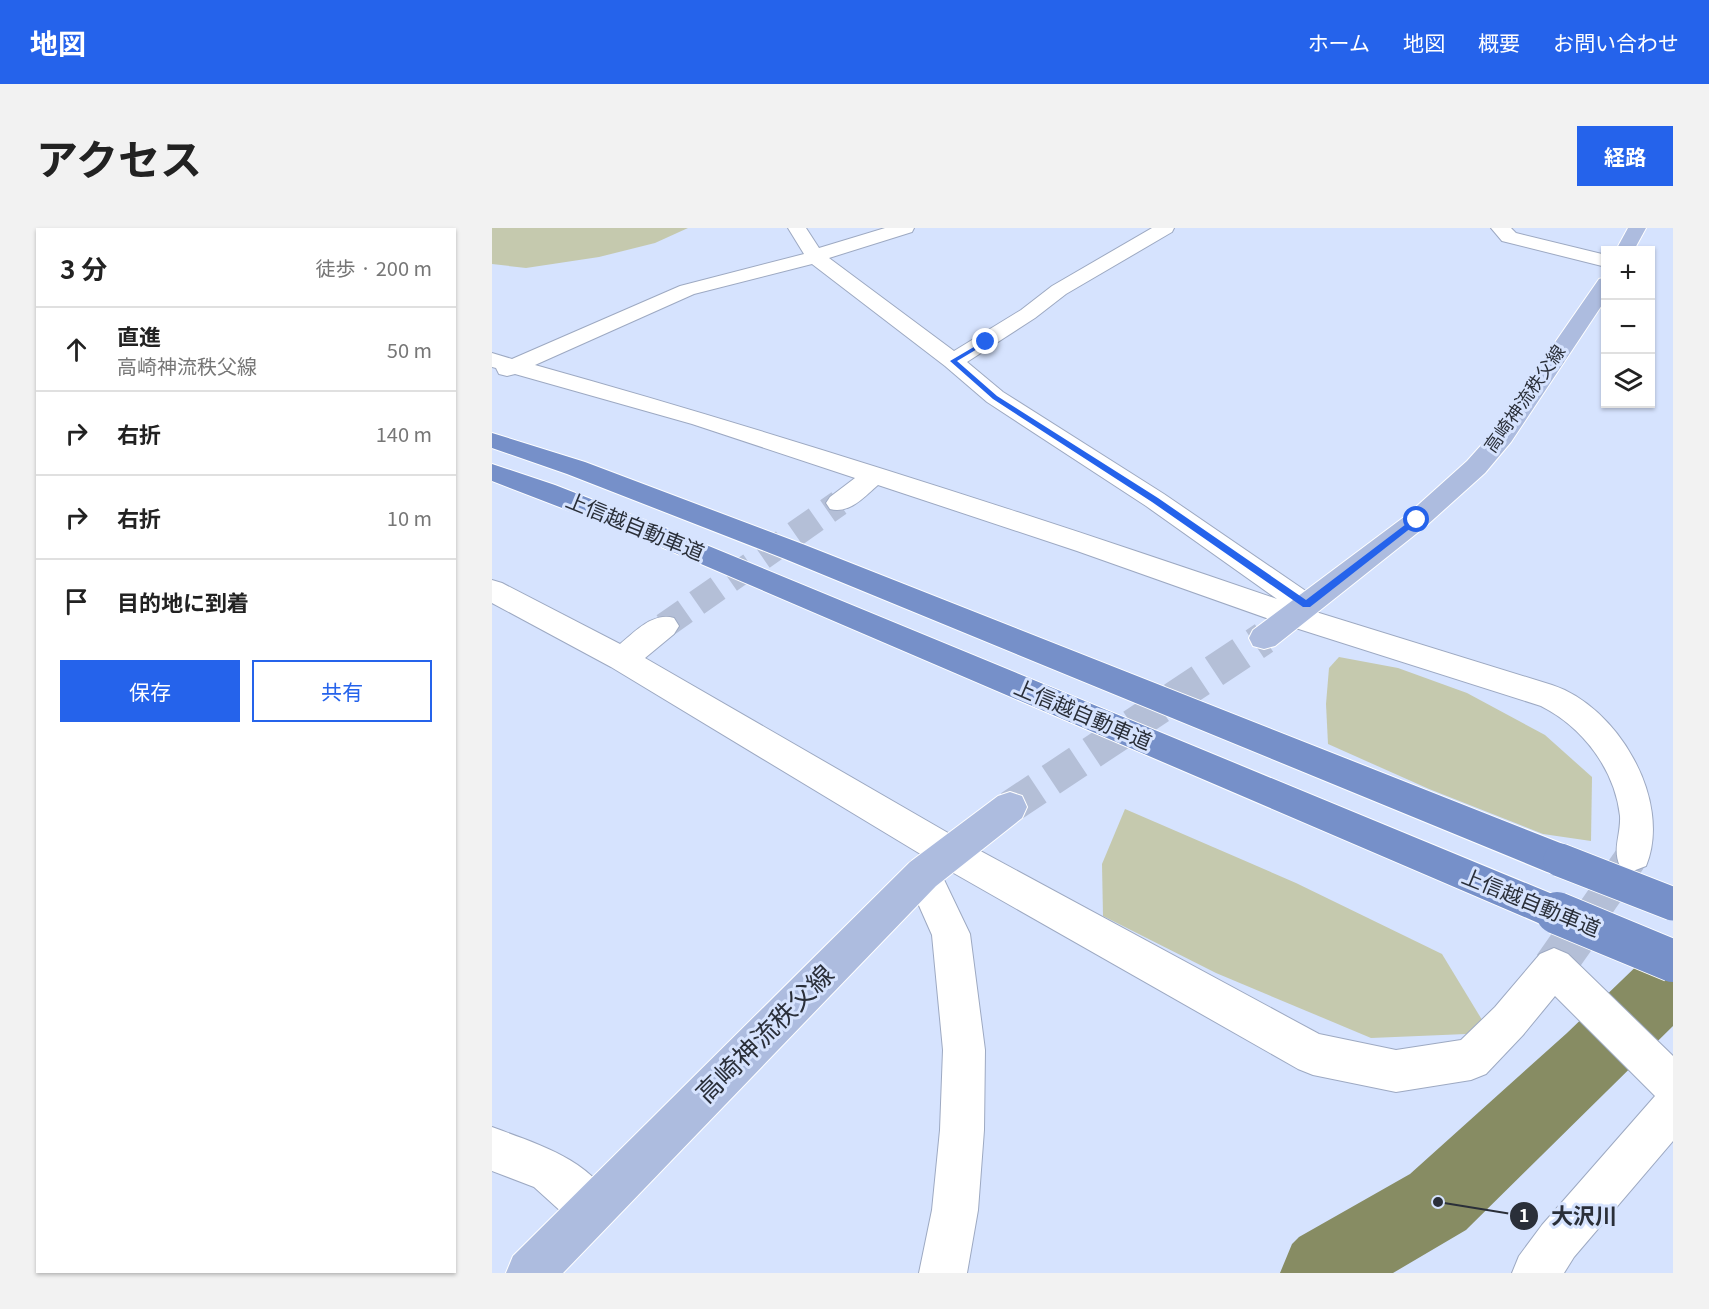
<!DOCTYPE html>
<html lang="ja">
<head>
<meta charset="utf-8">
<style>
  :root { --surface:#fff; --page:#f2f2f2; --text:#222; --muted:#767676; --line:#e0e0e0; --accent:#2563eb }
  body { margin:0; font-family:Georgia,"Noto Sans JP",serif; background:var(--page); color:var(--text) }
  .controls { position:absolute; right:18px; top:18px; display:grid; overflow:hidden; border-radius:0px; box-shadow:0 2px 4px #0004 }
  .controls button { width:54px; height:54px; display:grid; place-items:center; padding:0; border:0; border-bottom:2px solid var(--line); background:var(--surface); color:var(--text); font:30px sans-serif }
  .stop { position:absolute; width:18px; height:18px; margin:-14px; border:4px solid #2563eb; border-radius:50%; background:#fff }
  .stop.end { background:#2563eb; border-color:#fff; box-shadow:0 2px 6px #0008 }
  .list { margin:0; padding:0; list-style:none }
  h2 { display:flex; justify-content:space-between; align-items:center; height:78px; margin:0; padding:0 24px; font-size:26px }
  h2 small { font-size:20px; font-weight:400; color:var(--muted) }
  .list li { display:grid; grid-template-columns:39px 1fr auto; gap:18px; align-items:center; box-sizing:border-box; height:84px; padding:0 24px; border-top:2px solid var(--line) }
  .list b { display:block; font-size:22px; white-space:nowrap }
  .list p { margin:0; font-size:20px; white-space:nowrap; color:var(--muted) }
  .list em { font-size:20px; font-style:normal; color:var(--muted) }
  .actions { display:flex; gap:12px; padding:18px 24px }
  .actions a { flex:1; padding:14px 0; border:2px solid var(--accent); border-radius:0px; text-align:center; font-size:21px; color:var(--accent) }
  .actions .main { background:var(--accent); color:#fff }
  .icon { flex:none; width:33px; height:33px; fill:none; stroke:currentColor; stroke-width:2; stroke-linecap:round; stroke-linejoin:round }
  .map { position:relative; flex:none; width:1181px; height:1045px; overflow:hidden; border-radius:0px }
  header { display:flex; align-items:center; gap:36px; box-sizing:border-box; height:84px; padding:0 30px; background:var(--accent); color:#fff }
  header strong { font-size:28px }
  nav { display:flex; gap:33px; margin-inline-start:auto; font-size:21px }
  .intro { display:flex; align-items:center; justify-content:space-between; box-sizing:border-box; height:144px; padding:0 36px }
  h1 { margin:0; font-size:42px }
  .button { padding:15px 27px; border-radius:0px; background:var(--accent); color:#fff; font-size:21px; font-weight:700 }
  main { display:flex; gap:36px; padding:0 36px }
  aside { flex:1; background:var(--surface); border-radius:0px; box-shadow:0 2px 4px #0004 }
  .map>svg:first-child { display:block }
  .green { fill:#c5c9ae }
  .lines { fill:none; stroke-linecap:round; stroke-linejoin:round }
  .river { fill:#878c63; fill-rule:evenodd }
  .minor-tunnel-far2 { stroke:#b4bfd7; stroke-width:26; stroke-dasharray:26 14; stroke-linecap:butt }
  .minor-tunnel-far1 { stroke:#b4bfd7; stroke-width:33; stroke-dasharray:33 16; stroke-linecap:butt }
  .minor-tunnel { stroke:#b4bfd7; stroke-width:42; stroke-dasharray:42 21; stroke-linecap:butt }
  .primary-tunnel { stroke:#b4bfd7; stroke-width:33; stroke-dasharray:33 16; stroke-linecap:butt }
  .minor-casing { stroke:#9da9c2; stroke-width:2 }
  .tertiary-casing { stroke:#9da9c2; stroke-width:2 }
  .primary-casing { stroke:#fff; stroke-width:2 }
  .motorway-casing { stroke:#fff; stroke-width:2 }
  .minor { fill:#fff; fill-rule:evenodd }
  .tertiary { fill:#fff; fill-rule:evenodd }
  .primary { fill:#adbcdf; fill-rule:evenodd }
  .motorway { fill:#7690c9; fill-rule:evenodd }
  .motorway-bridge-far1-casing { stroke:#fff; stroke-width:35; stroke-linecap:butt }
  .motorway-bridge-casing { stroke:#fff; stroke-width:44; stroke-linecap:butt }
  .motorway-bridge-far1 { stroke:#7690c9; stroke-width:33 }
  .motorway-bridge { stroke:#7690c9; stroke-width:42 }
  .route { fill:#2563eb }
  .labels { text-anchor:middle; stroke-width:6; stroke-linejoin:round; paint-order:stroke }
  .far-street-label { font-size:18px; fill:#2a2f39; stroke:#d6e3fe }
  .street-label { font-size:21px; fill:#2a2f39; stroke:#d6e3fe }
  .near-street-label { font-size:26px; fill:#2a2f39; stroke:#d6e3fe }
  .leader { fill:none; stroke:#2a2f39; stroke-width:2 }
  .callout-dot { fill:#2a2f39; stroke:#d6e3fe; stroke-width:2 }
  .mark-label { font-size:18px; text-anchor:middle; font-weight:bold; fill:#fff }
  .callout-label { font-size:22px; text-anchor:middle; font-weight:bold; fill:#2a2f39; stroke:#d6e3fe; stroke-width:6; stroke-linejoin:round; paint-order:stroke }
</style>
</head>
<body>
<header>
<strong>地図</strong>
<nav><a>ホーム</a><a>地図</a><a>概要</a><a>お問い合わせ</a></nav>
</header>
<div class="intro"><h1>アクセス</h1><a class="button">経路</a></div>
<main>
<aside>
<h2>3 分<small>徒歩 · 200 m</small></h2>
<ul class="list">
<li><svg class="icon" aria-label="ahead" viewBox="0 0 24 24"><path d="M12 20V5M6 11l6-6 6 6"/></svg><div><b>直進</b><p>高崎神流秩父線</p></div><em>50 m</em></li>
<li><svg class="icon" aria-label="right" viewBox="0 0 24 24"><path d="M7 20v-9h11M14 6l5 5-5 5"/></svg><div><b>右折</b></div><em>140 m</em></li>
<li><svg class="icon" aria-label="right" viewBox="0 0 24 24"><path d="M7 20v-9h11M14 6l5 5-5 5"/></svg><div><b>右折</b></div><em>10 m</em></li>
<li><svg class="icon" aria-label="arrive" viewBox="0 0 24 24"><path d="M6 21V4h12l-3 4 3 4H6"/></svg><div><b>目的地に到着</b></div></li>
</ul>
<div class="actions"><a class="main">保存</a><a>共有</a></div>
</aside>
<div class="map">
<svg width="1181" height="1045" viewBox="0 0 1181 1045">
  <rect width="100%" height="100%" fill="#d6e3fe"/>
  <g class="green">
    <polygon points="0,0 196,0 163,15 107,29 34,40 0,36"/>
    <polygon points="847,429 906,440 975,465 1053,507 1100,549 1099,613 1051,606 937,561 836,516 834,476 837,440"/>
    <polygon points="633,581 804,655 950,726 998,805 879,810 724,745 611,688 610,636"/>
  </g>
  <g class="lines">
    <polygon class="river" points="1181,717 1181,798 974,1002 901,1045 788,1045 800,1016 807,1009 918,946 1075,805 1157,726"/>
    <polyline class="minor-tunnel-far2" points="172,398 347,275"/>
    <polyline class="minor-tunnel-far1" points="1099,687 1138,631"/>
    <polyline class="minor-tunnel" points="1062,739 1100,685"/>
    <polyline class="primary-tunnel" points="518,579 772,410"/>
    <defs>
      <g id="minor">
        <path d="M296 0H314L327 20 393 0H422L420 4 337 30 462 123 529 82 560 58 660 0H682L680 4 574 66 543 90 475 134 511 164 672 266 824 370 828 377 824 384 1060 457C1125 478 1181 572 1154 638L1141 643 1128 638C1120 621 1129 607 1128 588 1123 542 1091 499 1049 478L791 396 585 323 386 257C372 269 358 286 338 281L334 275 338 269 363 250 200 196 23 146 15 148 7 146 4 140 0 139V125L20 131 188 58 312 26ZM320 36 453 138 495 174 654 278 785 371C540 287 293 207 43 137L202 66Z"/>
        <polygon points="999,0 1019,0 1024,5 1114,27 1114,39 1010,13"/>
        <path d="M0 352 10 355 128 416C144 403 161 384 182 390L187 398 182 406 153 430 470 613 827 806 904 822 969 812 1003 779 1048 726 1062 720 1076 726 1181 828V913L1082 1029 1072 1045H1020L1027 1028 1050 997 1163 868 1063 768 1031 807 994 846 979 852 904 864 821 847 806 841 444 635 478 706 493 822 492 902 486 982 475 1045H427L440 982 448 902 451 822 440 707 413 646 418 634 431 629 440 633 119 439 0 375Z"/>
      </g>
      <path id="tertiary" d="M0 899C45 916 103 932 123 981L116 997 100 1004 84 997 42 959 0 943Z"/>
      <g id="primary">
        <polygon points="1136,0 1154,0 1142,22 1124,22"/>
        <polygon points="1114,49 1114,71 1019,214 993,245 934,298 783,418 772,421 761,418 757,410 761,402 916,286 975,233 1001,204 1107,51"/>
        <polygon points="518,564 530,568 535,579 530,590 444,658 71,1045 14,1045 21,1028 418,634 506,568"/>
      </g>
      <g id="motorway">
        <polygon points="0,205 93,234 313,317 1081,620 1086,632 1081,644 1068,648 1055,644 293,331 75,246 0,220"/>
        <polygon points="0,236 63,257 173,300 1070,670 1076,682 1070,694 1057,700 1044,694 153,312 0,253"/>
      </g>
    </defs>
    <use href="#minor" class="minor-casing"/>
    <use href="#tertiary" class="tertiary-casing"/>
    <use href="#primary" class="primary-casing"/>
    <use href="#motorway" class="motorway-casing"/>
    <use href="#minor" class="minor"/>
    <use href="#tertiary" class="tertiary"/>
    <use href="#primary" class="primary"/>
    <use href="#motorway" class="motorway"/>
    <defs>
      <g id="motorway-bridge-far1">
        <polyline points="1068,632 1181,676"/>
        <polyline points="1057,682 1069,687"/>
      </g>
      <polyline id="motorway-bridge" points="1065,685 1181,733"/>
    </defs>
    <use href="#motorway-bridge-far1" class="motorway-bridge-far1-casing"/>
    <use href="#motorway-bridge" class="motorway-bridge-casing"/>
    <use href="#motorway-bridge-far1" class="motorway-bridge-far1"/>
    <use href="#motorway-bridge" class="motorway-bridge"/>
  </g>
  <polygon class="route" points="492,113 497,114 465,133 505,168 666,270 814,372 922,290 929,292 818,379 811,379 660,274 501,171 458,133"/>
  <g class="labels">
    <g class="far-street-label">
      <text transform="translate(1033 171) rotate(-55)" y="6">高崎神流秩父線</text>
    </g>
    <g class="street-label">
      <text transform="translate(143 299) rotate(22)" y="7">上信越自動車道</text>
      <text transform="translate(591 487) rotate(23)" y="7">上信越自動車道</text>
      <text transform="translate(1039 675) rotate(22)" y="7">上信越自動車道</text>
    </g>
    <g class="near-street-label">
      <text transform="translate(273 806) rotate(-45)" y="9">高崎神流秩父線</text>
    </g>
  </g>
  <path class="leader" d="M946 974L1032 988"/>
  <g class="callout-dot">
    <circle cx="946" cy="974" r="6"/>
    <circle cx="1032" cy="988" r="15"/>
  </g>
  <g class="mark-label">
    <text x="1032" y="994">1</text>
  </g>
  <g class="callout-label">
    <text x="1092" y="996">大沢川</text>
  </g>
</svg>
<div class="controls">
<button>+</button>
<button>−</button>
<button><svg class="icon" aria-label="layers" viewBox="0 0 24 24"><path d="M12 4l9 5-9 5-9-5zM3 14l9 5 9-5"/></svg></button>
</div>
<div class="stop" style="left:925px;top:292px"></div>
<div class="stop end" style="left:494px;top:114px"></div>
</div>
</main>
</body>
</html>
